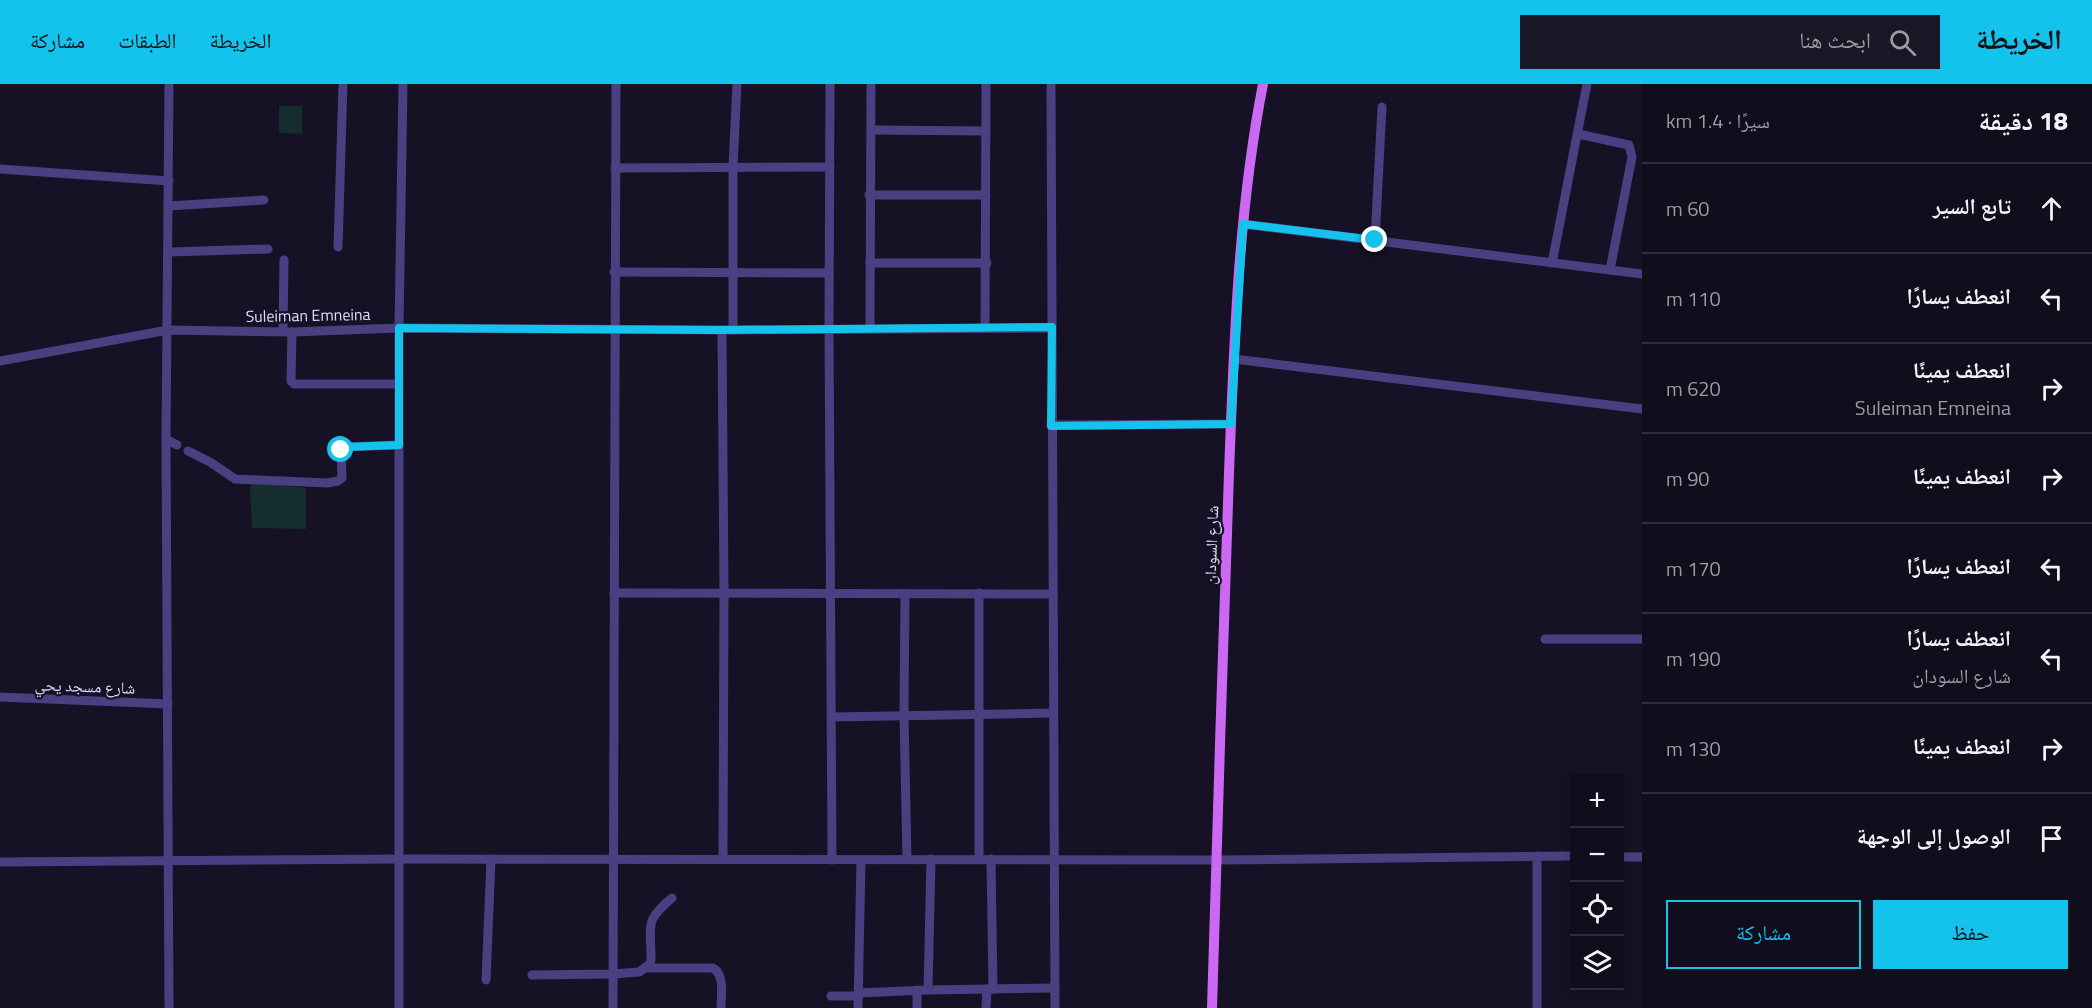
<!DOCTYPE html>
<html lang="ar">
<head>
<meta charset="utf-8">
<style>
  :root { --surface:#100d1c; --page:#191625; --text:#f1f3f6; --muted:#9c9ca3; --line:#302d3b; --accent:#14c3ec }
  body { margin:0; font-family:"Titillium Web","Noto Naskh Arabic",sans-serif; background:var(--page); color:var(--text); direction:rtl }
  .controls { position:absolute; right:18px; bottom:18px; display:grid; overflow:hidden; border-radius:0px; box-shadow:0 3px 9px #0003 }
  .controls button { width:54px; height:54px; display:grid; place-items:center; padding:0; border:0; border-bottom:2px solid var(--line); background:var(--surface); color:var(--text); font:30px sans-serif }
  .stop { position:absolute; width:18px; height:18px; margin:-14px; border:4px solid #14c3ec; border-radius:50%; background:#fff }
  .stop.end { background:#14c3ec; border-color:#fff; box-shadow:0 2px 6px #0008 }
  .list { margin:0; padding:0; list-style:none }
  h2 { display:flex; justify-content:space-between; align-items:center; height:78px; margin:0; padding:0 24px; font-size:26px }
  h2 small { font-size:20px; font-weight:400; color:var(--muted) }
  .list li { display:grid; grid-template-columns:39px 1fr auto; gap:18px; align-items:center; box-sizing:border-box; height:90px; padding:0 24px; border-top:2px solid var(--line) }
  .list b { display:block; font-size:22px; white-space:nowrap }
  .list p { margin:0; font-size:20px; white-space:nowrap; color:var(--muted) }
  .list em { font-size:20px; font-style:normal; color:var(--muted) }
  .actions { display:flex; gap:12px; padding:18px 24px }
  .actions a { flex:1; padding:14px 0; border:2px solid var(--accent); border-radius:0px; text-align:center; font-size:21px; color:var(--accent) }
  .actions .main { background:var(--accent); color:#111 }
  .icon { flex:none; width:33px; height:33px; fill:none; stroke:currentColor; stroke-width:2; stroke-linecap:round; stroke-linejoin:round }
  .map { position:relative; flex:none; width:1642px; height:924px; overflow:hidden; direction:ltr }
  header { display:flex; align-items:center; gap:36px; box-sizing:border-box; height:84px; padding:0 30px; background:var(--accent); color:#111 }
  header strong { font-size:28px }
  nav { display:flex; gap:33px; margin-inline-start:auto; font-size:21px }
  .search { width:420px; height:54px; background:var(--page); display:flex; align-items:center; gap:15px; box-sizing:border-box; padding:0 21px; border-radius:0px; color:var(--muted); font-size:22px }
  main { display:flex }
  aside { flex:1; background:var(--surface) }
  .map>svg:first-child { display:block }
  .green { fill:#152d2f }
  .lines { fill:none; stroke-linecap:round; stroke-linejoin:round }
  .minor { stroke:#484080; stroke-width:9 }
  .major { stroke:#cc69f3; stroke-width:10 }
  .route { stroke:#14c3ec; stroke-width:8 }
  .labels { text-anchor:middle; stroke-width:4.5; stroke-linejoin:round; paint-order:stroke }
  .street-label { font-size:16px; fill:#e0d9fc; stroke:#161125 }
</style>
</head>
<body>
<header>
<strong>الخريطة</strong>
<div class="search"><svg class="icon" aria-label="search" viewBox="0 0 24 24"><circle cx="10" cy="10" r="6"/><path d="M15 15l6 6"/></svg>ابحث هنا</div>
<nav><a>الخريطة</a><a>الطبقات</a><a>مشاركة</a></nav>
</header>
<main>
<aside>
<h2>18 دقيقة<small>سيرًا · 1.4 km</small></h2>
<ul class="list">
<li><svg class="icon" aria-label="ahead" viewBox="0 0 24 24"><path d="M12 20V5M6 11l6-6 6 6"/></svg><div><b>تابع السير</b></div><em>60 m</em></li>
<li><svg class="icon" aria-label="left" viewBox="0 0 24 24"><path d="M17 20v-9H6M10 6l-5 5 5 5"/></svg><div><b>انعطف يسارًا</b></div><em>110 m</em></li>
<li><svg class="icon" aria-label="right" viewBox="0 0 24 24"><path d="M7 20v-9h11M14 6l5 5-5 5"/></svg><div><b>انعطف يمينًا</b><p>Suleiman Emneina</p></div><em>620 m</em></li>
<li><svg class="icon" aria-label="right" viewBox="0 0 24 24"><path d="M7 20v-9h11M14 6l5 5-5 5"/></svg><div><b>انعطف يمينًا</b></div><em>90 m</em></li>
<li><svg class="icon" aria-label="left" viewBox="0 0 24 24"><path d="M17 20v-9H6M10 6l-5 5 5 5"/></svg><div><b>انعطف يسارًا</b></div><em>170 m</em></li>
<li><svg class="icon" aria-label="left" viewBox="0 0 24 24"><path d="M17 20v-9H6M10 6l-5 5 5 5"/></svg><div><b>انعطف يسارًا</b><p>شارع السودان</p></div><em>190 m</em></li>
<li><svg class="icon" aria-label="right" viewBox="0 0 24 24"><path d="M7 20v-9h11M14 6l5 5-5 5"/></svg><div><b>انعطف يمينًا</b></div><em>130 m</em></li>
<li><svg class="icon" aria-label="arrive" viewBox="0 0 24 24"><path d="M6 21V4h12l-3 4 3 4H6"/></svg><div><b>الوصول إلى الوجهة</b></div></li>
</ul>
<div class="actions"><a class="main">حفظ</a><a>مشاركة</a></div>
</aside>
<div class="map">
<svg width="1642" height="924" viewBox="0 0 1642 924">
  <rect width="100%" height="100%" fill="#161125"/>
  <g class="green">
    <polygon points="279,22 302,22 302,50 279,49"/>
    <polygon points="253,399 306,404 306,445 252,444 250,403"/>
  </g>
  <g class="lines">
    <g class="minor">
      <polyline points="830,0 829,244 832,776"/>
      <polyline points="1051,0 1055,924"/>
      <polyline points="871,46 986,47"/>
      <polyline points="1578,50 1629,61 1632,73 1610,186"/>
      <polyline points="615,84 830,83"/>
      <polyline points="0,85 169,97"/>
      <polyline points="869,111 986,111"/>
      <polyline points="169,122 264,116"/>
      <polyline points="1243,140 1642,190"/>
      <polyline points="1375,156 1382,23"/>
      <polyline points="338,163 343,0"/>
      <polyline points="169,168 268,165"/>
      <polyline points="870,179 987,179"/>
      <polyline points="1552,179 1587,0"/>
      <polyline points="614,188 829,189"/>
      <polyline points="870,244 871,0"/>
      <polyline points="985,244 986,0"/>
      <polyline points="722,246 724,508 723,774"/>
      <polyline points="733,246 733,82 737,0"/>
      <polyline points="283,247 284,176"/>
      <polyline points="292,248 291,297 294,300 399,300"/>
      <polyline points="1234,275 1642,325"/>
      <polyline points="0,277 168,246 292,248 399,244 722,246 1052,244"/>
      <polyline points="1051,341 1231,340"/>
      <polyline points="166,355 177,361"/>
      <polyline points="188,367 210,378 235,395 327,399 338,397 342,394 341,366 344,363 399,361"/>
      <polyline points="614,509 1052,510"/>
      <polyline points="905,510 904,630 907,775"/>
      <polyline points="1545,555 1642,555"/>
      <polyline points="0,613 168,620"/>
      <polyline points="832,633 1053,629"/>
      <polyline points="1537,772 1537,924"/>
      <polyline points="1620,773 1642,773"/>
      <polyline points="931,775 928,906 1055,904"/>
      <polyline points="979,775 979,509"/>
      <polyline points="991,775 993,905"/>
      <polyline points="0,778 399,775 1217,776 1574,772"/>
      <path d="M647 884H713C725 891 721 911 721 924"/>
      <path d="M532 891 613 890 639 888 650 880 651 875C651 841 644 837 672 814"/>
      <polyline points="486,896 491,775"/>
      <polyline points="917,906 917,924"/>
      <polyline points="858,909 928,906"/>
      <polyline points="831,912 858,912"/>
      <polyline points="169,924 166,355 169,0"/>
      <polyline points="399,924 399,244 403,0"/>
      <polyline points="613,924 616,0"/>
      <polyline points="858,924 861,776"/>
      <polyline points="986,924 987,905"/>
    </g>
    <path class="major" d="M1212 924C1218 746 1222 567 1229 389 1234 259 1238 128 1263 0"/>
  </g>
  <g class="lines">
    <polyline class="route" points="341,366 344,363 399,361 399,244 722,246 1052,243 1051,342 1231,340 1243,140 1375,156"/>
  </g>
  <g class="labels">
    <g class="street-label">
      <text transform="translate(308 231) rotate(-1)" y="6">Suleiman Emneina</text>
      <text transform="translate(1211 461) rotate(-88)" y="6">شارع السودان</text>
      <text transform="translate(85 602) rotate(2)" y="6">شارع مسجد يحي</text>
    </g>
  </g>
</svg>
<div class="controls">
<button>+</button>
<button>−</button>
<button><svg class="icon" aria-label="locate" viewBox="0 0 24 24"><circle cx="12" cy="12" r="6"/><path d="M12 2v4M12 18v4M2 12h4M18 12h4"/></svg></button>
<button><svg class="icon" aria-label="layers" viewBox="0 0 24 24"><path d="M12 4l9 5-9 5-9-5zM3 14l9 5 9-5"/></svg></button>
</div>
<div class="stop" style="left:341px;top:366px"></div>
<div class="stop end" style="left:1375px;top:156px"></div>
</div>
</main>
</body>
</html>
